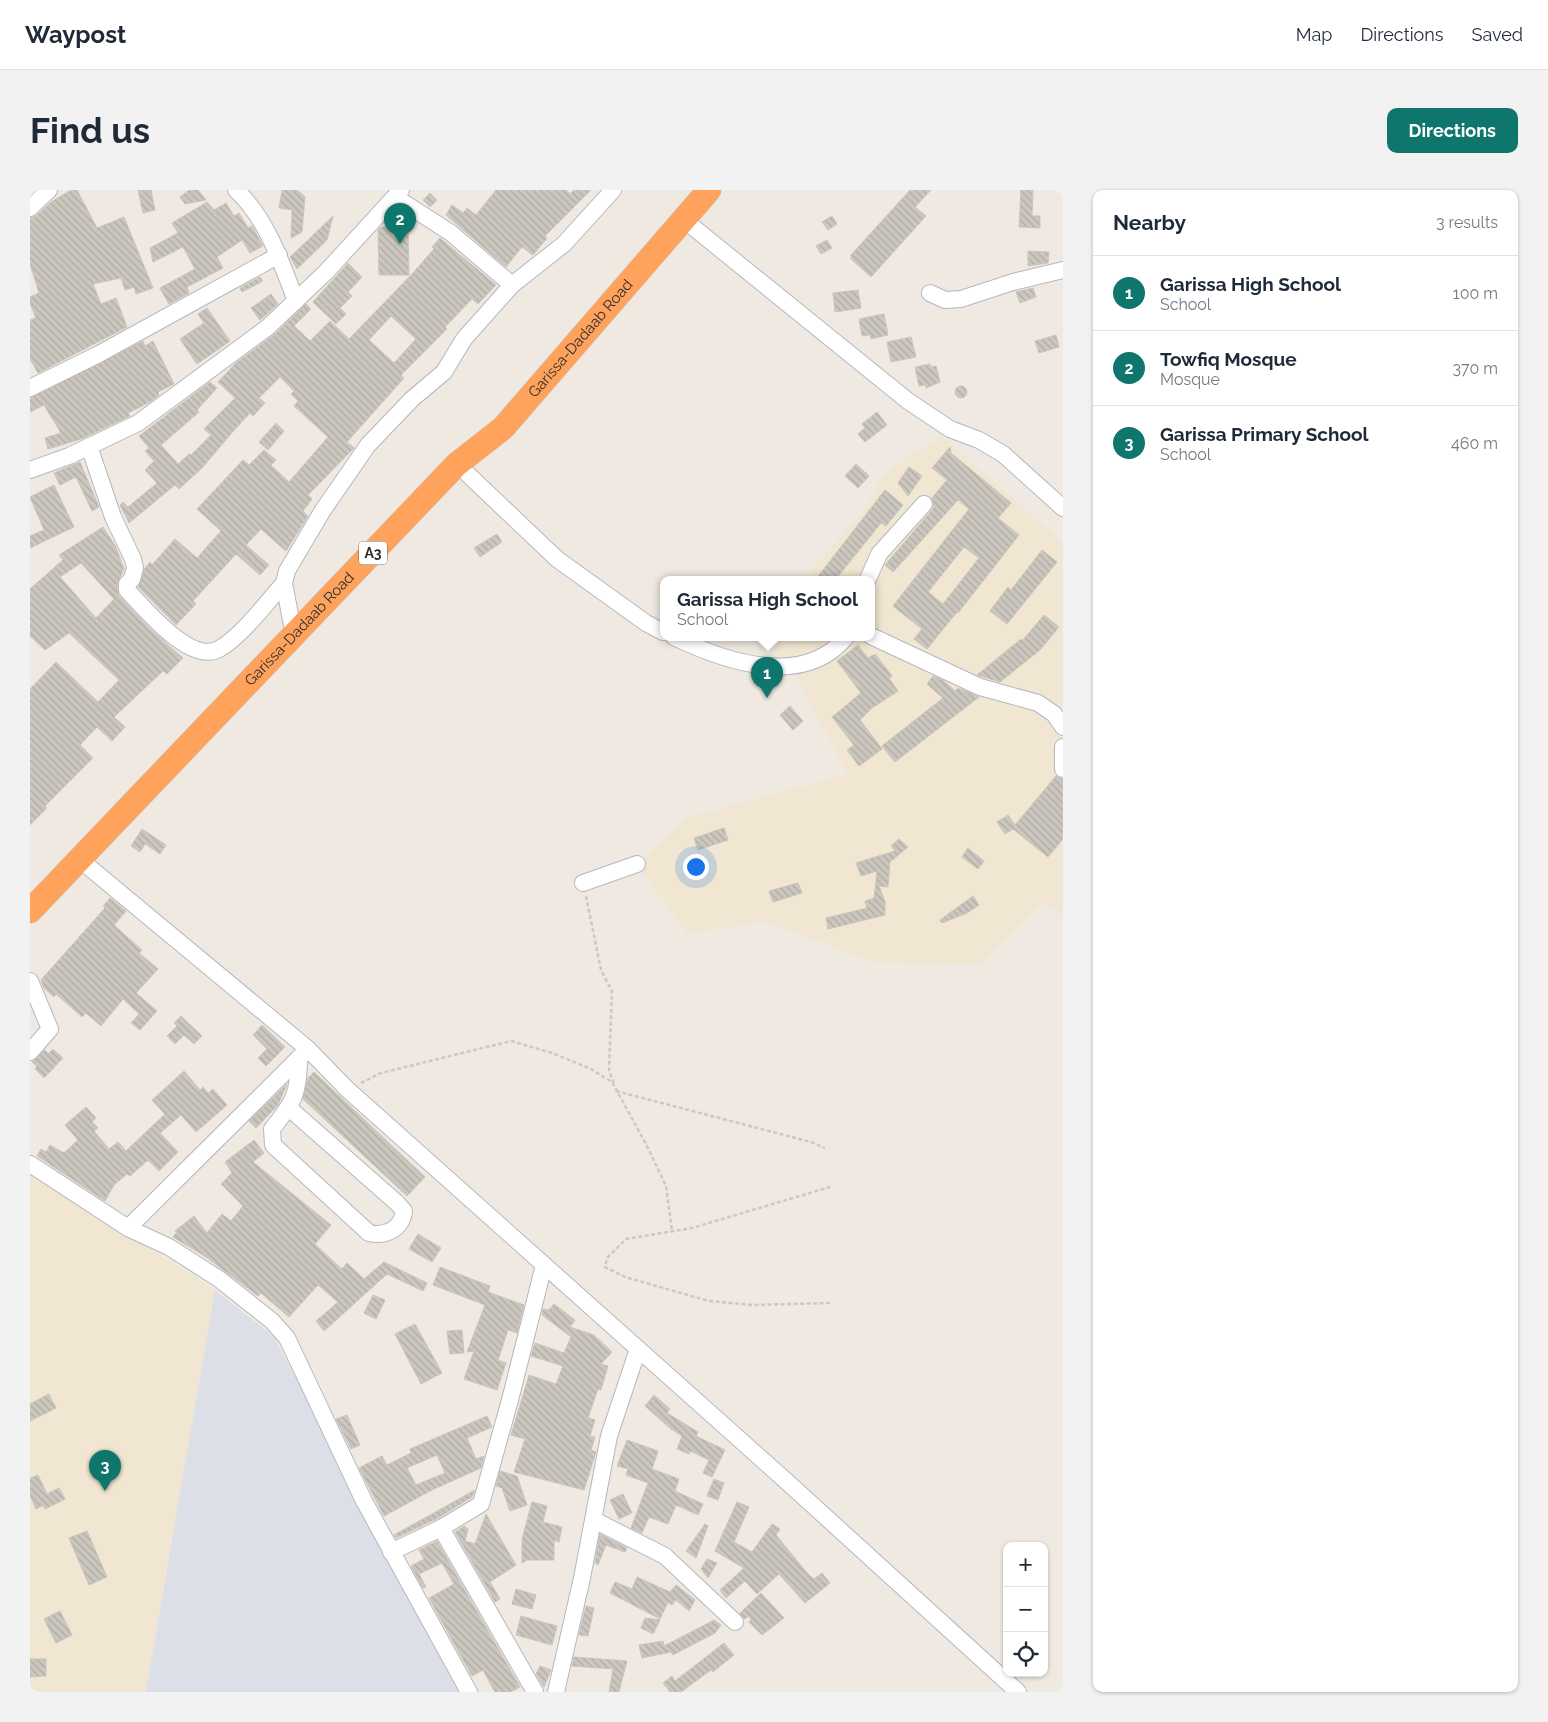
<!DOCTYPE html>
<html lang="en">
<head>
<meta charset="utf-8">
<style>
  :root { --surface:#fff; --page:#f2f2f3; --text:#1f2937; --muted:#747a83; --line:#e0e1e3; --accent:#0f766e }
  body { margin:0; font-family:Raleway,sans-serif; background:var(--page); color:var(--text) }
  .controls { position:absolute; right:15px; bottom:15px; display:grid; overflow:hidden; border-radius:10px; box-shadow:0 1px 4px #0004 }
  .controls button { width:45px; height:45px; display:grid; place-items:center; padding:0; border:0; border-bottom:1px solid var(--line); background:var(--surface); color:var(--text); font:25px sans-serif }
  .you { position:absolute; left:665px; top:676px; width:18px; height:18px; margin:-12px; border:4px solid #fff; border-radius:50%; background:#1a73e8; box-shadow:0 0 0 8px #1a73e833 }
  .badge { display:grid; place-items:center; width:32px; height:32px; border-radius:50%; background:var(--accent); color:#fff; font-size:16px; font-weight:700 }
  .pin { position:absolute; translate:-50% -41px; filter:drop-shadow(0 1px 2px #0008) }
  .pin::after { content:''; position:absolute; top:26px; width:18px; height:15px; background:inherit; clip-path:polygon(0 0,100% 0,50% 100%) }
  .popup { position:absolute; left:630px; top:386px; width:215px; height:65px; box-sizing:border-box; display:grid; place-content:center; border-radius:10px; background:var(--surface); filter:drop-shadow(0 1px 4px #0005); font-size:16px; white-space:nowrap; color:var(--muted) }
  .popup b { font-size:19px; color:var(--text) }
  .popup::after { content:''; position:absolute; left:50%; top:100%; margin-left:-10px; border:10px solid transparent; border-top-color:var(--surface) }
  .list { margin:0; padding:0; list-style:none }
  h2 { display:flex; justify-content:space-between; align-items:center; height:65px; margin:0; padding:0 20px; font-size:21px }
  h2 small { font-size:16px; font-weight:400; color:var(--muted) }
  .list li { display:grid; grid-template-columns:32px 1fr auto; gap:15px; align-items:center; box-sizing:border-box; height:75px; padding:0 20px; border-top:1px solid var(--line) }
  .list b { display:block; font-size:19px; white-space:nowrap }
  .list p { margin:0; font-size:16px; white-space:nowrap; color:var(--muted) }
  .list em { font-size:16px; font-style:normal; color:var(--muted) }
  .icon { flex:none; width:28px; height:28px; fill:none; stroke:currentColor; stroke-width:2; stroke-linecap:round; stroke-linejoin:round }
  .map { position:relative; flex:none; width:1033px; height:1502px; overflow:hidden; border-radius:10px }
  header { display:flex; align-items:center; gap:30px; box-sizing:border-box; height:70px; padding:0 25px; background:var(--surface); border-bottom:1px solid var(--line) }
  header strong { font-size:24px }
  nav { display:flex; gap:28px; margin-inline-start:auto; font-size:18px }
  .intro { display:flex; align-items:center; justify-content:space-between; box-sizing:border-box; height:120px; padding:0 30px }
  h1 { margin:0; font-size:35px }
  .button { padding:12px 22px; border-radius:10px; background:var(--accent); color:#fff; font-size:18px; font-weight:700 }
  main { display:flex; gap:30px; padding:0 30px }
  aside { flex:1; background:var(--surface); border-radius:10px; box-shadow:0 1px 4px #0004 }
  .map>svg:first-child { display:block }
  .education { fill:#f0e6d1 }
  .airport { fill:#dcdee8 }
  .building { fill:url(#building-back-hatch); stroke:#cbc5ba; fill-rule:evenodd }
  .lines { fill:none; stroke-linecap:round; stroke-linejoin:round }
  .minor-casing { stroke:#b4b7c1; stroke-width:18 }
  .highway-casing { stroke:#c9c9c9; stroke-width:25 }
  .path { stroke:#c9c9c9; stroke-width:2.5; stroke-dasharray:4 2.5; stroke-linecap:butt }
  .minor { stroke:#fff; stroke-width:16 }
  .highway { stroke:#ffa35c; stroke-width:24 }
  .labels { text-anchor:middle; stroke-width:5; stroke-linejoin:round; paint-order:stroke }
  .shield { fill:#fff; stroke:#6d6d6d; stroke-width:1 }
  .shield-label { font-size:14px; font-weight:bold; fill:#2e2e2e }
  .street-label { font-size:15px; fill:#2e2e2e; stroke:#fff }
</style>
</head>
<body>
<header>
<strong>Waypost</strong>
<nav><a>Map</a><a>Directions</a><a>Saved</a></nav>
</header>
<div class="intro"><h1>Find us</h1><a class="button">Directions</a></div>
<main>
<div class="map">
<svg width="1033" height="1502" viewBox="0 0 1033 1502">
  <defs>
    <pattern id="building-back-hatch" width="6" height="6" patternUnits="userSpaceOnUse" patternTransform="scale(1.25)"><rect width="6" height="6" fill="#cbc7bf"/><path d="M-1 5l2 2M0 0l6 6M5-1l2 2" fill="none" stroke="#afaba4"/></pattern>
  </defs>
  <rect width="100%" height="100%" fill="#efe9e1"/>
  <g class="education">
    <polygon points="911,246 1033,352 1033,723 1013,713 950,774 842,772 735,731 657,744 607,674 659,627 818,584 763,481 737,447 841,447 841,389 774,389 836,318 848,293 866,275"/>
    <polygon points="0,983 185,1100 116,1502 0,1502"/>
  </g>
  <polygon class="airport" points="185,1100 244,1147 433,1502 116,1502"/>
  <g class="building">
    <polygon points="41,0 47,0 67,38 94,27 123,98 106,104 104,97 95,100 91,88 63,94 71,114 86,108 97,137 8,183 0,169 0,130 6,128 0,113 0,107 9,103 0,74 0,28 6,26 21,12"/>
    <polygon points="108,0 121,0 125,20 113,23"/>
    <polygon points="159,0 168,0 176,10 155,14 150,7"/>
    <polygon points="252,0 267,0 275,7 272,42 261,48 262,20 249,18"/>
    <polygon points="466,0 536,0 540,4 544,0 561,0 515,46 517,48 503,65 492,57 476,77 416,25 422,15 433,23 437,18 446,25"/>
    <polygon points="880,0 901,0 885,17 896,26 841,87 821,69 821,65"/>
    <polygon points="991,0 1003,0 1002,26 1010,26 1010,38 989,37"/>
    <polygon points="400,3 407,10 400,17 393,10"/>
    <polygon points="177,12 184,20 196,13 204,26 209,23 218,38 222,36 233,56 220,63 212,50 187,67 193,78 157,97 159,103 139,114 130,98 165,79 153,57 123,72 120,58 148,43 142,33"/>
    <polygon points="303,26 297,50 267,79 260,67"/>
    <polygon points="802,26 807,34 798,40 792,32"/>
    <polygon points="378,36 379,85 349,85 348,40 351,37"/>
    <path d="M410 48 466 95 448 114 442 109 415 137 417 139 371 185 374 188 317 252 324 258 278 305 282 309 273 321 278 326 256 361 231 339 216 355 239 375 230 385 206 364 163 411 166 414 146 435 108 397 115 378 120 372 122 375 145 349 167 368 191 341 167 319 213 270 219 275 234 260 246 270 241 275 259 292 298 247 264 216 268 211 261 204 264 201 250 187 229 208 235 213 223 226 220 223 206 238 172 278 149 299 145 295 99 333 90 315 93 312 98 317 127 293 115 280 124 271 115 261 119 258 109 246 180 192 187 198 167 220 169 222 131 255 148 274 159 264 161 265 181 245 174 239 205 208 188 192 206 173 245 144 276 114 281 119 264 136 280 151 300 131 319 149 382 84 404 59 402 57ZM361 126 386 149 364 173 339 150Z"/>
    <polygon points="797,50 802,58 791,64 786,56"/>
    <polygon points="998,61 1019,62 1018,73 998,76"/>
    <polygon points="318,73 332,87 318,102 322,106 310,118 316,124 306,134 283,112"/>
    <polygon points="230,87 233,91 212,102 210,98"/>
    <polygon points="1003,98 1006,107 990,113 986,102"/>
    <polygon points="828,100 831,118 805,122 803,103"/>
    <polygon points="241,104 248,114 230,130 221,118"/>
    <polygon points="177,118 200,151 167,174 150,149 174,133 168,124"/>
    <polygon points="854,124 858,145 841,149 840,145 832,146 829,129"/>
    <polygon points="1026,145 1029,157 1009,163 1005,151"/>
    <polygon points="881,147 886,167 861,172 857,152"/>
    <polygon points="113,151 115,156 123,151 144,194 128,202 129,205 120,212 98,223 100,226 51,249 18,259 15,248 31,243 14,215 0,222 0,208"/>
    <polygon points="900,174 901,177 906,176 910,192 896,198 895,195 889,196 885,177"/>
    <circle cx="931" cy="202" r="6"/>
    <polygon points="847,222 857,235 835,252 828,244 835,238 832,234"/>
    <polygon points="246,233 254,241 238,260 229,252"/>
    <path d="M920 257 921 263 981 313 968 328 989 345 928 423 927 422 897 459 884 449 892 439 863 416 939 319 928 310 863 382 855 375 902 320 904 316 902 308 917 290 902 278ZM934 357 949 368 913 414 898 402Z"/>
    <polygon points="50,272 69,317 62,321 46,287 30,295 24,283"/>
    <polygon points="826,274 839,286 828,298 815,286"/>
    <polygon points="879,277 892,286 878,306 868,293"/>
    <polygon points="24,295 44,337 0,358 0,346 14,340 0,307"/>
    <polygon points="855,300 873,315 856,336 851,333 806,389 786,389"/>
    <path d="M73 337 86 357 94 379 87 394 89 406 120 439 153 468 137 484 133 481 84 527 95 537 82 551 67 537 50 555 63 568 15 616 17 618 0 635V499L26 472 68 512 89 490 39 443 15 460 0 446V399L33 370 29 365ZM51 373 84 409 66 428 30 387Z"/>
    <polygon points="467,344 472,352 450,367 444,358"/>
    <polygon points="1012,360 1027,372 977,434 960,421 978,397 981,400"/>
    <polygon points="1014,425 1029,437 1010,460 970,492 947,485 991,449 992,451"/>
    <polygon points="828,455 838,468 845,464 862,486 859,488 868,501 842,518 830,530 852,559 829,576 817,560 824,555 802,527 831,503 807,471"/>
    <polygon points="903,486 914,491 925,501 928,498 949,507 865,572 852,556 913,508 897,494"/>
    <polygon points="760,516 773,531 763,540 750,525"/>
    <polygon points="1026,586 1033,589 1033,649 1018,667 983,639 975,644 967,632 978,625 985,635"/>
    <polygon points="694,638 698,650 668,660 664,648"/>
    <polygon points="112,639 136,655 130,664 115,654 110,662 101,656"/>
    <polygon points="869,649 878,657 860,672 858,697 849,696 855,712 855,725 798,739 796,728 837,718 835,711 844,708 847,681 831,686 826,673 865,661 861,656"/>
    <polygon points="938,658 954,671 948,679 932,667"/>
    <polygon points="768,693 772,703 743,712 739,701"/>
    <polygon points="943,706 949,715 937,723 912,733 910,730"/>
    <polygon points="80,708 96,721 84,735 112,760 109,763 128,779 106,803 127,821 110,840 101,833 109,824 93,809 71,836 56,823 52,827 26,804 24,807 14,798 11,790 75,718 73,716"/>
    <polygon points="151,826 172,846 164,854 154,845 145,854 137,846 147,836 144,833"/>
    <polygon points="232,835 255,857 236,876 228,868 237,859 223,845"/>
    <polygon points="23,859 33,868 14,888 5,879 7,876 2,872 15,860 18,864"/>
    <polygon points="154,881 170,900 173,897 178,903 183,899 197,915 166,942 151,925 130,943 148,962 129,981 118,970 100,986 97,984 84,995 75,1011 7,966 11,959 16,962 20,955 34,963 48,950 35,935 56,917 66,928 62,932 68,938 64,941 79,959 88,952 96,961 135,924 122,910"/>
    <polygon points="284,882 395,987 377,1006 273,909 278,888"/>
    <polygon points="257,894 248,915 226,938 219,931"/>
    <polygon points="224,950 234,963 223,972 301,1035 285,1054 303,1071 312,1079 317,1073 334,1089 354,1072 397,1093 393,1101 357,1084 294,1141 286,1131 308,1112 288,1095 259,1127 231,1103 228,1106 176,1067 143,1047 147,1042 145,1041 164,1026 177,1043 192,1024 201,1031 213,1016 191,994 202,983 195,972"/>
    <polygon points="388,1044 411,1058 402,1072 379,1059"/>
    <polygon points="410,1077 460,1096 458,1102 494,1115 487,1143 478,1140 468,1170 476,1173 467,1200 434,1189 444,1161 437,1162 455,1115 403,1095"/>
    <polygon points="343,1105 355,1110 346,1129 334,1123"/>
    <polygon points="524,1114 545,1130 540,1137 564,1145 582,1162 571,1174 578,1176 571,1200 568,1199 558,1228 565,1230 560,1246 565,1247 561,1260 566,1262 554,1300 484,1282 495,1249 481,1245 499,1185 526,1194 533,1176 501,1166 505,1153 534,1163 541,1147 512,1125 513,1119 519,1120"/>
    <polygon points="385,1134 412,1183 391,1194 365,1144"/>
    <polygon points="432,1140 434,1163 420,1164 417,1141"/>
    <polygon points="19,1204 26,1218 0,1231 0,1214"/>
    <polygon points="624,1205 640,1219 637,1223 668,1242 666,1246 695,1260 682,1287 673,1283 679,1270 660,1261 659,1264 647,1259 652,1246 641,1239 615,1216"/>
    <polygon points="317,1225 330,1255 321,1259 306,1229"/>
    <path d="M457 1226 462 1237 437 1248 446 1269 454 1266 451 1278 402 1300 354 1326 329 1278 352 1266 357 1275 381 1263 380 1259ZM407 1265 415 1283 386 1295 377 1278Z"/>
    <polygon points="597,1250 628,1261 622,1279 649,1289 645,1301 673,1314 668,1325 646,1315 638,1334 619,1327 612,1343 601,1338 618,1293 596,1285 598,1279 587,1276"/>
    <polygon points="470,1281 487,1286 497,1315 480,1321 472,1298 466,1296"/>
    <polygon points="8,1285 17,1304 29,1298 35,1309 15,1319 13,1315 6,1319 0,1305 0,1288"/>
    <polygon points="684,1289 694,1293 688,1310 677,1306"/>
    <polygon points="445,1300 442,1307 406,1329 366,1348 364,1345"/>
    <polygon points="593,1304 602,1323 589,1329 580,1310"/>
    <polygon points="502,1312 517,1316 513,1332 532,1337 529,1352 524,1350 524,1370 497,1370 492,1373 492,1349"/>
    <polygon points="707,1312 719,1317 704,1352 722,1362 742,1334 750,1339 746,1345 778,1384 784,1389 792,1383 800,1393 775,1413 749,1384 727,1404 715,1391 696,1408 690,1400 714,1378 685,1361"/>
    <polygon points="456,1324 486,1375 460,1392 470,1409 465,1412 425,1342 434,1336 438,1339 435,1351 445,1354"/>
    <polygon points="675,1334 678,1336 666,1368 656,1361"/>
    <polygon points="57,1341 77,1387 59,1395 39,1348"/>
    <polygon points="570,1344 597,1358 595,1362 576,1355 568,1375 565,1373"/>
    <polygon points="407,1351 490,1497 480,1502 465,1502 453,1480 442,1486 399,1408 424,1394 412,1373 389,1384 396,1397 393,1398 381,1376 394,1369 389,1360"/>
    <polygon points="677,1369 687,1373 678,1388 671,1379"/>
    <polygon points="607,1387 640,1402 646,1395 665,1410 659,1421 646,1410 642,1415 638,1412 630,1429 580,1403 585,1392 602,1399"/>
    <polygon points="486,1399 506,1405 502,1419 482,1414"/>
    <polygon points="731,1403 754,1428 732,1445 719,1432 721,1430 719,1426 714,1429 710,1423"/>
    <polygon points="556,1416 564,1418 558,1446 549,1445"/>
    <polygon points="30,1421 42,1445 26,1453 14,1429"/>
    <polygon points="491,1426 527,1436 522,1455 486,1445"/>
    <polygon points="615,1428 630,1430 623,1444 611,1438"/>
    <polygon points="684,1430 691,1435 685,1443 643,1465 641,1462 612,1468 609,1455 633,1451 634,1456"/>
    <polygon points="694,1453 704,1465 683,1482 681,1480 651,1502 640,1502 633,1493 642,1486 645,1491"/>
    <polygon points="544,1467 597,1471 589,1502 579,1502 583,1479 542,1476"/>
    <polygon points="0,1469 16,1469 16,1486 0,1487"/>
    <polygon points="510,1476 521,1480 514,1497 506,1484"/>
  </g>
  <g class="lines">
    <defs>
      <g id="minor">
        <path d="M206 0C237 29 251 72 266 111"/>
        <polyline points="365,7 421,43 482,95"/>
        <polyline points="0,18 19,0"/>
        <polyline points="653,29 878,211 920,239 949,250 973,264 1033,318"/>
        <polyline points="900,103 915,110 931,109 983,92 1033,80"/>
        <polyline points="0,198 69,164 249,65"/>
        <path d="M59 256 83 327 103 369 105 378 102 389 97 394V400C115 419 161 475 189 459 212 446 236 413 254 393"/>
        <polyline points="427,274 527,369 616,433 633,442"/>
        <polyline points="0,280 39,266 108,233 238,137 296,82 371,0"/>
        <polyline points="838,389 849,364 894,314"/>
        <polyline points="264,446 254,393 257,381 293,320 338,255 382,209 414,182 434,149 482,95 534,54 583,0"/>
        <polyline points="841,446 950,497 1008,513 1024,524 1033,537"/>
        <path d="M644 447C694 471 773 499 816 447"/>
        <polyline points="1033,557 1033,579"/>
        <polyline points="48,668 278,859 317,899 755,1290 988,1502"/>
        <polyline points="553,693 607,674"/>
        <polyline points="0,791 20,839 0,862"/>
        <path d="M259 918 367 1013 374 1021C372 1039 355 1047 339 1043L243 955 242 939C264 912 269 903 269 868"/>
        <polyline points="0,974 98,1038 139,1057 189,1089 242,1131 257,1148 334,1311 439,1502"/>
        <polyline points="98,1038 272,865"/>
        <polyline points="564,1330 635,1366 705,1432"/>
        <polyline points="411,1338 505,1502"/>
        <polyline points="361,1362 411,1338 451,1314 480,1210 514,1075"/>
        <polyline points="526,1502 552,1388 579,1246 608,1159"/>
      </g>
      <g id="highway">
        <path id="s1" d="M0 721 427 274 473 238 679 0"/>
      </g>
    </defs>
    <use href="#minor" class="minor-casing"/>
    <use href="#highway" class="highway-casing"/>
    <g class="path">
      <polyline points="556,706 571,780 582,801 579,881 584,893"/>
      <polyline points="331,893 351,883 481,851 522,863 561,879 582,892 616,954 636,996 642,1041"/>
      <polyline points="586,901 781,952 795,958"/>
      <polyline points="800,1113 723,1115 679,1111 595,1087 575,1077 577,1068 596,1049 662,1038 800,997"/>
    </g>
    <use href="#minor" class="minor"/>
    <use href="#highway" class="highway"/>
  </g>
  <g class="labels">
    <rect class="shield" x="329" y="351.5" width="28" height="23" rx="4"/>
    <g class="shield-label">
      <text x="343" y="368">A3</text>
    </g>
    <g class="street-label">
      <text dy="5" stroke="none"><textPath href="#s1" startOffset="795">Garissa-Dadaab Road</textPath></text>
      <text dy="5" stroke="none"><textPath href="#s1" startOffset="390">Garissa-Dadaab Road</textPath></text>
    </g>
  </g>
</svg>
<div class="controls">
<button>+</button>
<button>−</button>
<button><svg class="icon" aria-label="locate" viewBox="0 0 24 24"><circle cx="12" cy="12" r="6"/><path d="M12 2v4M12 18v4M2 12h4M18 12h4"/></svg></button>
</div>
<div class="you"></div>
<div class="pin badge" style="left:737px;top:508px">1</div>
<div class="popup"><b>Garissa High School</b>School</div>
<div class="pin badge" style="left:370px;top:54px">2</div>
<div class="pin badge" style="left:75px;top:1301px">3</div>
</div>
<aside>
<h2>Nearby<small>3 results</small></h2>
<ul class="list">
<li><span class="badge">1</span><div><b>Garissa High School</b><p>School</p></div><em>100 m</em></li>
<li><span class="badge">2</span><div><b>Towfiq Mosque</b><p>Mosque</p></div><em>370 m</em></li>
<li><span class="badge">3</span><div><b>Garissa Primary School</b><p>School</p></div><em>460 m</em></li>
</ul>
</aside>
</main>
</body>
</html>
